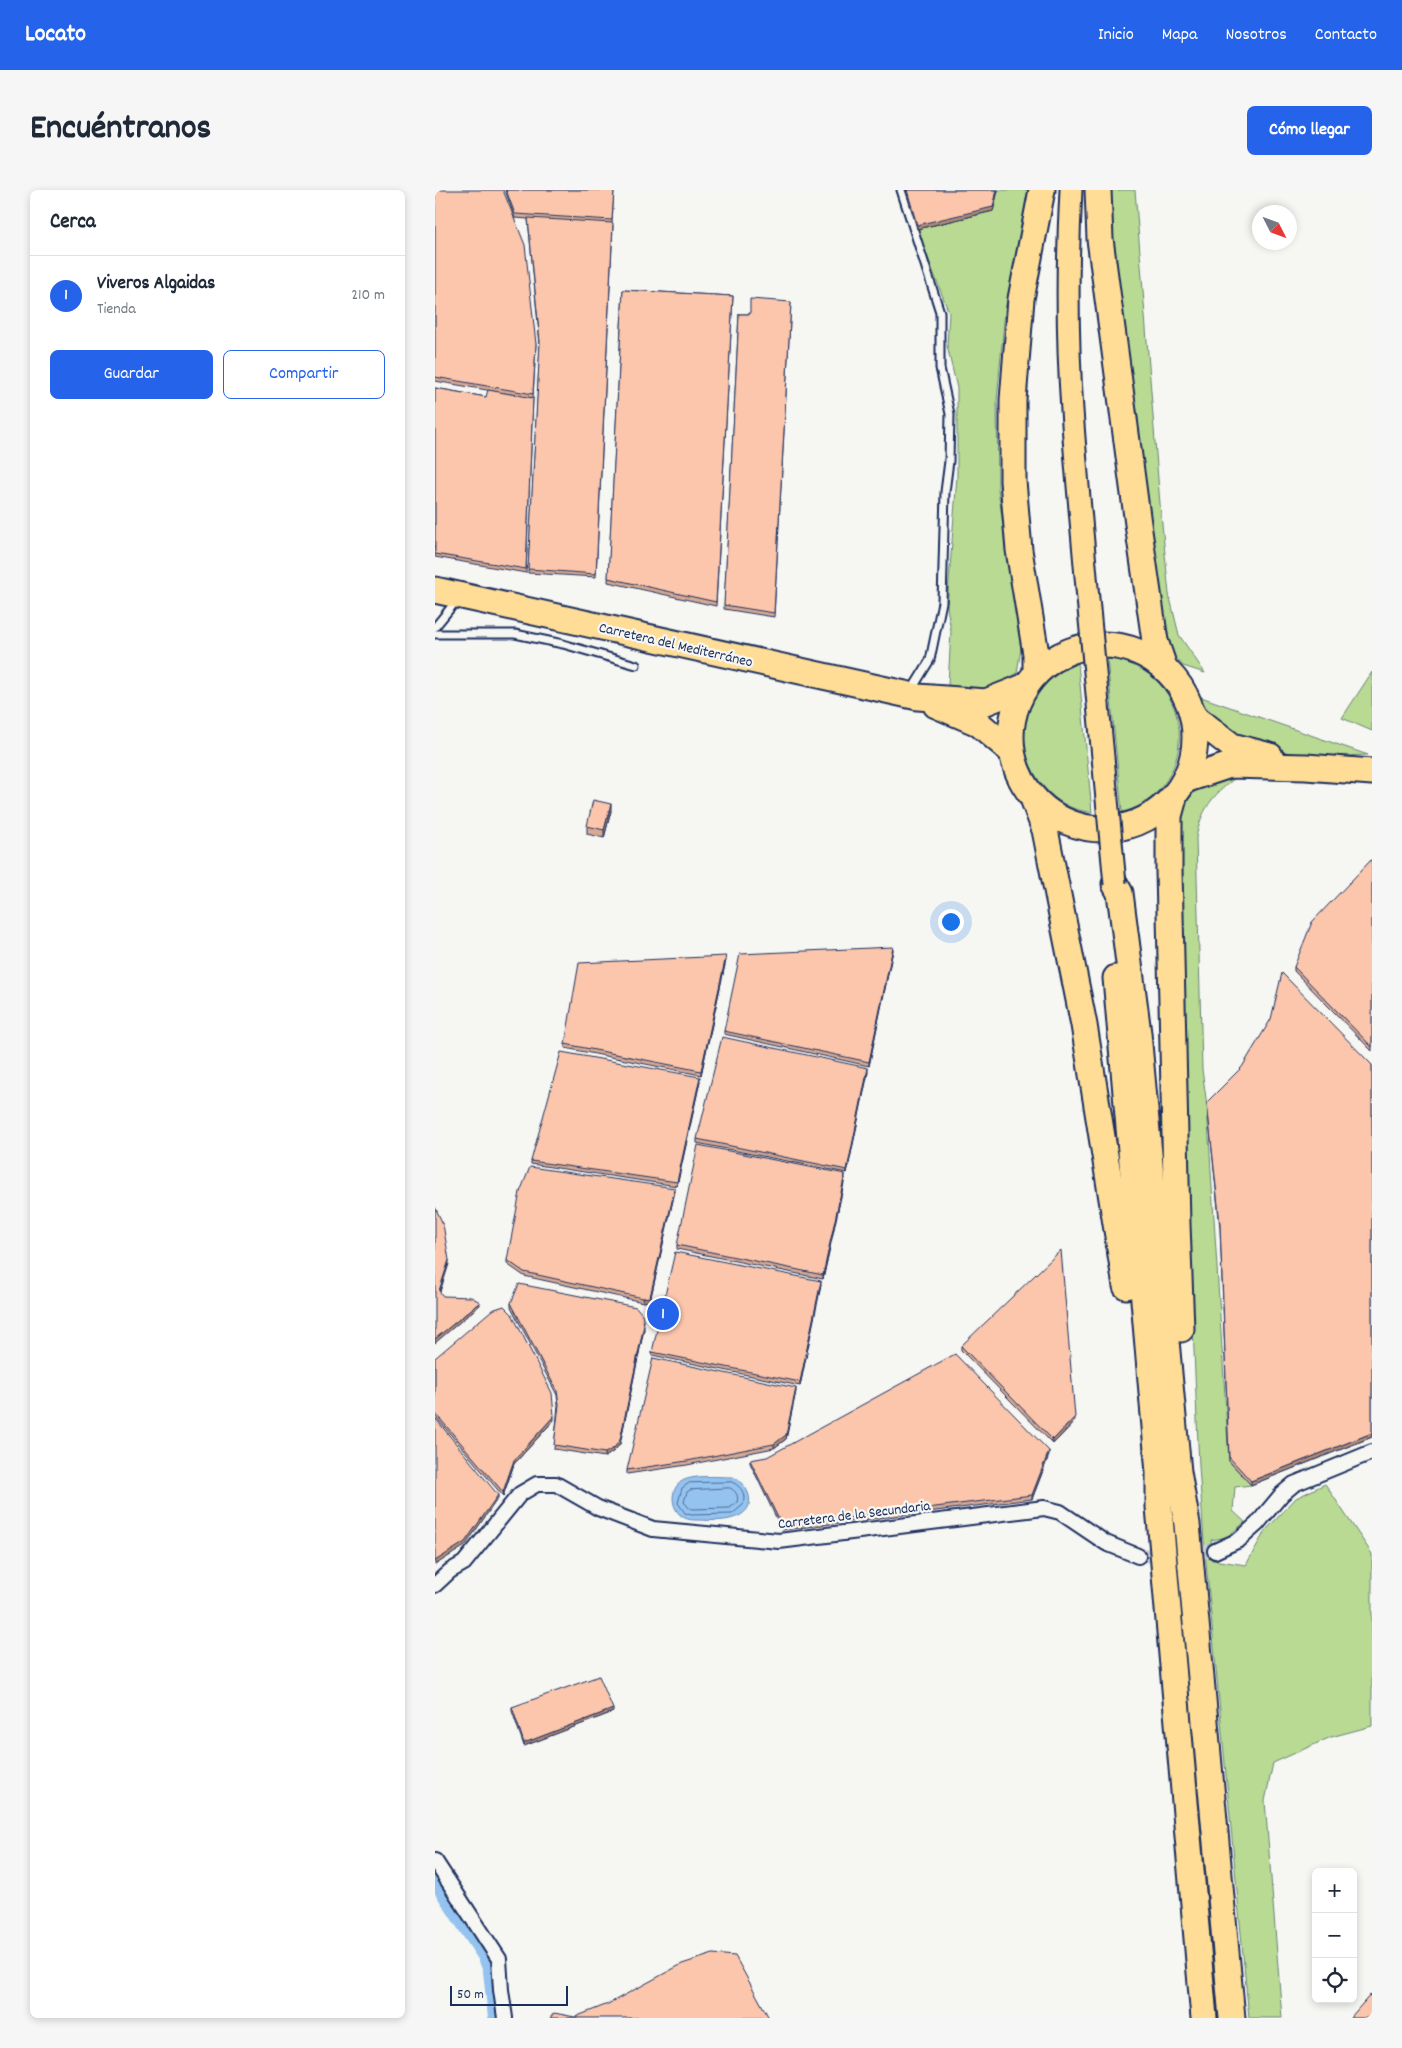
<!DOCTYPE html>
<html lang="es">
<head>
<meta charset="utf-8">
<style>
  :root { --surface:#fff; --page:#f6f6f7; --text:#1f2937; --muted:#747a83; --line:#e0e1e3; --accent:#2563eb }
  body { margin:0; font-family:Dekko,sans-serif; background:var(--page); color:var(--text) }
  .controls { position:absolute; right:15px; bottom:15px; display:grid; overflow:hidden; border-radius:8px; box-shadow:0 2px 8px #0003 }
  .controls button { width:45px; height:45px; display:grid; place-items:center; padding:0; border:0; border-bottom:1px solid var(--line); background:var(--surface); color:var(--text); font:25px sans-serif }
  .compass { position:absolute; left:817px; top:15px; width:45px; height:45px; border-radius:50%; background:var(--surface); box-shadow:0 2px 8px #0003; rotate:132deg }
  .scale { position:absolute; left:15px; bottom:12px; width:118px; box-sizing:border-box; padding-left:5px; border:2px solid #1b2f5e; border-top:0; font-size:14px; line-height:18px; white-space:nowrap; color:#1b2f5e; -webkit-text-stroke:4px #f6f6f2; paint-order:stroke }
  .you { position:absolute; left:515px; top:731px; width:18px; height:18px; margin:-12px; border:4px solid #fff; border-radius:50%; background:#1a73e8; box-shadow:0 0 0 8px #1a73e833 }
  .badge { display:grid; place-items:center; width:32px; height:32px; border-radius:50%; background:var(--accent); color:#fff; font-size:16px; font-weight:700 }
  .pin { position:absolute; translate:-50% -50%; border:2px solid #fff; box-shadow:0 1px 5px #0006 }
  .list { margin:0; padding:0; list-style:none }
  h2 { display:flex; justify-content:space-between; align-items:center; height:65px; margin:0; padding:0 20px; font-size:21px }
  h2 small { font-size:16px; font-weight:400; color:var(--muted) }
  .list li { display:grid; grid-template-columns:32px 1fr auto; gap:15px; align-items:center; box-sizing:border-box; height:80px; padding:0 20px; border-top:1px solid var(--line) }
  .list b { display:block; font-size:19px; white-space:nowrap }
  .list p { margin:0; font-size:16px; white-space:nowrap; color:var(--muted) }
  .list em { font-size:16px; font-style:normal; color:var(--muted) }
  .actions { display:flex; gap:10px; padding:15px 20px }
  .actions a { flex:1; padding:11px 0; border:1px solid var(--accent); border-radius:8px; text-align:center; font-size:18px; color:var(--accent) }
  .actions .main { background:var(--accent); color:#fff }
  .icon { flex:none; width:28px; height:28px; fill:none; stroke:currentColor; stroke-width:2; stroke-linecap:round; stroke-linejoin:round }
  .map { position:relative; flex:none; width:937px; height:1828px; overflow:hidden; border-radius:8px }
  header { display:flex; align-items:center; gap:30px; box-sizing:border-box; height:70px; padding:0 25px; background:var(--accent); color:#fff }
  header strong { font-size:24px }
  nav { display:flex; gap:28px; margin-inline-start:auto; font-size:18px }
  .intro { display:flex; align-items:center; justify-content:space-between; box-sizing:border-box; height:120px; padding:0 30px }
  h1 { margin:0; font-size:35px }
  .button { padding:12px 22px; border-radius:8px; background:var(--accent); color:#fff; font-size:18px; font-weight:700 }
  main { display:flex; gap:30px; padding:0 30px }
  aside { flex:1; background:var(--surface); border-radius:8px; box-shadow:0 2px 8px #0003 }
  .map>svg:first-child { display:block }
  .green { fill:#b8da93; stroke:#6a8478 }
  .water { fill:#94c3ef; stroke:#6488b5 }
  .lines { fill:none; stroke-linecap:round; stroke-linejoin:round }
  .shore { stroke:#4b6a98; stroke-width:1 }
  .canal { stroke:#94c3ef; stroke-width:16 }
  .street-tunnel { stroke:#caced4; stroke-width:14; stroke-dasharray:14 7; stroke-linecap:butt }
  .lane-casing { stroke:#1b2f5e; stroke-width:11 }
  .street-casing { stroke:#1b2f5e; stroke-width:18 }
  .primary-casing { stroke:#1b2f5e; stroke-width:25 }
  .highway-casing { stroke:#1b2f5e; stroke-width:29 }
  .lane { stroke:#f6f6f2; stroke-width:7 }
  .street { stroke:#f6f6f2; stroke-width:14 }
  .primary { stroke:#ffdd96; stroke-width:21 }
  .highway { stroke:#ffdd96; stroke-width:25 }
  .primary-bridge-casing { stroke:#1b2f5e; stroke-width:25; stroke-linecap:butt }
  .primary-bridge { stroke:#ffdd96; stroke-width:21 }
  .wall { fill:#d8aa94; stroke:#1b2f5e }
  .shaded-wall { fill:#b08b78; stroke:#1b2f5e }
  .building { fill:#fbc6ac; stroke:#1b2f5e }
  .labels { text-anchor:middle; stroke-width:4.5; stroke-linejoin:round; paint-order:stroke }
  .street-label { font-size:15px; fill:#1b2f5e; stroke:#f6f6f2 }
</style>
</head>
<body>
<header>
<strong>Locato</strong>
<nav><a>Inicio</a><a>Mapa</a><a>Nosotros</a><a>Contacto</a></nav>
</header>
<div class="intro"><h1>Encuéntranos</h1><a class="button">Cómo llegar</a></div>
<main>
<aside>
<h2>Cerca<small></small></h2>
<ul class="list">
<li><span class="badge">1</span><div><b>Viveros Algaidas</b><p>Tienda</p></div><em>210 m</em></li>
</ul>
<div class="actions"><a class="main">Guardar</a><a>Compartir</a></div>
</aside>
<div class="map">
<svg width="937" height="1828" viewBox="0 0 937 1828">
  <rect width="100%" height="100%" fill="#f6f6f2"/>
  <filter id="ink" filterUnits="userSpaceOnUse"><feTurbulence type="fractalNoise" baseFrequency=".02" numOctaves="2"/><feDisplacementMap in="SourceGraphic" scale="10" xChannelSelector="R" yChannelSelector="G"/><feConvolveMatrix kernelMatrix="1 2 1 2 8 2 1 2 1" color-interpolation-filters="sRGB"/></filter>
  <g filter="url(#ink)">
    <g class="green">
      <path d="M563 0H593L570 120 562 210 563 299 586 458 582 483C552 503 548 505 513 495L516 441 512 417 522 286V198L512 156 514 123 482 39 558 21Z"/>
      <polygon points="673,0 700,0 725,314 734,404 744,445 770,483 748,476 735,461 725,418 705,287 703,227 691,154"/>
      <path d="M672 469C682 470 693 471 702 476 749 501 758 563 723 601 713 612 702 619 687 622Z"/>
      <path d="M643 473 657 622C635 621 618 609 605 592 572 545 592 494 643 473Z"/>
      <polygon points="937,482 937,541 907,528"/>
      <path d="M766 507 933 565C877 567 791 568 766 507Z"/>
      <path d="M792 583 799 589C777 606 766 620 761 648L767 879 772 916 794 1271 816 1295 800 1297 798 1321 810 1332 792 1347 776 1350 777 1370 811 1375 830 1341 861 1308 890 1294 937 1364V1536L896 1547 838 1573 830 1611 847 1828H814L769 1351 764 1276 751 976 747 622C755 600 771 592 792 583Z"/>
    </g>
    <path class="water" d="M298 1287C316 1296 324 1321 298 1328 287 1332 272 1330 260 1330 235 1331 230 1295 252 1289 264 1285 285 1287 298 1287Z"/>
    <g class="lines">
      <g class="shore">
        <path d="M297 1292C307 1297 311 1304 308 1315L297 1324 256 1325 250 1323 243 1313 247 1298 254 1293Z"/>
        <path d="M295 1298C301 1301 304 1306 302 1312L295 1318 257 1319 254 1318 249 1312 252 1302 255 1300Z"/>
      </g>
      <polyline class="canal" points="0,1689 51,1767 56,1781 61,1828"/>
      <polyline class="street-tunnel" points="703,1366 780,1361"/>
      <defs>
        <g id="lane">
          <polyline points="466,0 505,122 505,178 515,224 514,271 510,302 507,412 495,470 476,501"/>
          <polyline points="0,437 22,410"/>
          <polyline points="0,444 80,444 128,454 201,475"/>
        </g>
        <g id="street">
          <polyline points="780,1361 804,1350 822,1334 847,1304 859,1294 937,1262"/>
          <polyline points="0,1395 15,1381 29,1373 85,1304 102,1294 121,1294 163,1318 218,1339 344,1351 609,1318 625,1322 671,1353 703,1366"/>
          <polyline points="0,1671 64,1769 66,1800 70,1828"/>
        </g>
        <path id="primary" d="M636 0C632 73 632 147 637 220 641 280 647 339 652 398"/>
        <g id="highway">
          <polyline points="663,0 665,49 703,334 720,451 729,477"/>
          <polyline points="0,400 483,507 551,512 589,497"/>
          <circle cx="668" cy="547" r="92"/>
          <polyline points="601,483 601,464 584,360 578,291 578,210 586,109 607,0"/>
          <polyline points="501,515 543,533 576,561"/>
          <polyline points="758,526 797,556 835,566"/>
          <polyline points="750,590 795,575 871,577 937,582"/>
          <polyline points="740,604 734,626 734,680 742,1034 746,1139"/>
          <polyline points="598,608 610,640 649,835 691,1096"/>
          <polyline points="680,694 685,703 703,843 743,1282 752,1334 797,1828"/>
          <polyline points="681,788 724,1283 724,1317 769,1828"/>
        </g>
      </defs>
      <use href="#lane" class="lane-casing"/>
      <use href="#street" class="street-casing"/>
      <use href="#primary" class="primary-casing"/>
      <use href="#highway" class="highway-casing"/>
      <use href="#lane" class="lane"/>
      <use href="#street" class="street"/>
      <use href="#primary" class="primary"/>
      <use href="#highway" class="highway"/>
      <defs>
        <polyline id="primary-bridge" points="652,398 680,694"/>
      </defs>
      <use href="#primary-bridge" class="primary-bridge-casing"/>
      <use href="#primary-bridge" class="primary-bridge"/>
    </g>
    <g class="wall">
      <polygon points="0,0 101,154 98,208 0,191"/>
      <polygon points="70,0 179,0 177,33 178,36 161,387 93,383 105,155 93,29 80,28"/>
      <polygon points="471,0 563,0 558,21 482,39"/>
      <polygon points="188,100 298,106 281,416 173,392"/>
      <polygon points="356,112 339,427 289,419 304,124 315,124"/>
      <polygon points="0,198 51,207 98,208 91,383 0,367"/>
      <polygon points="176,621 169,648 152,644 152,636"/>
      <polygon points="937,669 937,861 859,781 859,777"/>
      <polygon points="458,760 434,876 289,844 289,841"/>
      <polygon points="291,770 266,885 130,858 130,854"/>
      <polygon points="937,875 937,1247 816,1295 794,1271 785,1038 772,912"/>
      <polygon points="433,882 412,983 262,953 262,949"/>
      <polygon points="265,891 242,996 96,974 96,971"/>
      <polygon points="410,988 388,1089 242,1059 242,1055"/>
      <polygon points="240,1001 215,1111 208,1112 89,1086 72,1074 72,1070"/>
      <polygon points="386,1095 365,1196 217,1165 217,1162"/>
      <polygon points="76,1113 209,1139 185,1254 179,1261 170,1267 119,1259 123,1215 122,1205 76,1117"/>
      <polygon points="526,1156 640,1231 618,1254 526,1160"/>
      <polygon points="0,1168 119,1230 79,1274 68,1306 0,1226"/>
      <polygon points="361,1201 351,1249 339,1258 252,1275 192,1284 192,1280"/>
      <polygon points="614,1265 597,1309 347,1340 315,1273 315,1270"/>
      <polygon points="77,1517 178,1522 89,1556 77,1521"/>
    </g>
    <g class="shaded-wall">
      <polygon points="562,0 563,0 558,21 482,39 482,35"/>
      <polygon points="176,614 176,621 169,648 169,640"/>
      <polygon points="458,757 458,760 434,876 434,872"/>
      <polygon points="291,766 291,770 266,885 266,881"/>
      <polygon points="433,878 433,882 412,983 412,980"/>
      <polygon points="265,887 265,891 242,996 242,992"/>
      <polygon points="410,984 410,988 388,1089 388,1085"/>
      <polygon points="240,998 240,1001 215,1111 208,1112 208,1108"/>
      <polygon points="14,1070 14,1074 4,1105 4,1101"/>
      <polygon points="386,1091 386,1095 365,1196 365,1192"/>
      <polygon points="45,1112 45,1115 0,1153 0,1149"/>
      <polygon points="209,1135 209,1139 185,1254 179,1261 170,1267 170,1263"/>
      <polygon points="361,1198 361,1201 351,1249 339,1258 339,1254"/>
      <polygon points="119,1226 119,1230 79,1274 68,1306 68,1302 79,1270"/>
      <polygon points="640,1227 640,1231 618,1254 618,1250"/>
      <polygon points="937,1243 937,1247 816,1295 816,1291"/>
      <polygon points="614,1261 614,1265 597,1309 597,1305"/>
      <polygon points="63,1305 63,1308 30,1356 0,1375 0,1371"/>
      <polygon points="178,1519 178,1522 89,1556 89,1553"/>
    </g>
    <g class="building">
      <polygon points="0,0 68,0 90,55 101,154 98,204 0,187"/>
      <polygon points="71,0 179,0 177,30 80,24"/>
      <polygon points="472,0 562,0 558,17 482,35"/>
      <polygon points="93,28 178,33 161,384 93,379 105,152"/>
      <polygon points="188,100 298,106 281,412 173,388"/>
      <polygon points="315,109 356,112 339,423 289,415 304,124 315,124"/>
      <polygon points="0,198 51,207 53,200 98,208 91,379 0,364"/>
      <polygon points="158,610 176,614 169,640 152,636"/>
      <polygon points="937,669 937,857 859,777 877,732"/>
      <polygon points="458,757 434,872 289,841 305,764"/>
      <polygon points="291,766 266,881 130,854 144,773"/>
      <polygon points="847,783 937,875 937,1243 816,1291 794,1267 785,1034 772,912 807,877 836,829"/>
      <polygon points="287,847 433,878 412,980 262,949"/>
      <polygon points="126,862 265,887 242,992 96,971"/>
      <polygon points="263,955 410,984 388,1085 242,1055"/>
      <polygon points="95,977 240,998 215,1107 208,1108 89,1082 72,1070 85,1002"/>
      <polygon points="0,1017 8,1034 14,1070 4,1101 8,1106 36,1107 45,1112 0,1149"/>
      <polygon points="626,1060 640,1227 618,1250 526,1156"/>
      <polygon points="240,1062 386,1091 365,1192 217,1162"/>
      <polygon points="84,1094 201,1117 207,1124 209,1135 185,1250 179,1258 170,1263 119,1255 124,1214 122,1201 76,1113"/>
      <polygon points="69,1116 77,1124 117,1203 119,1226 79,1270 68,1302 0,1223 0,1168 57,1120"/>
      <polygon points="520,1164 614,1261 597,1305 347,1336 315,1270 332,1267"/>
      <polygon points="218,1168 361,1198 351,1245 339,1254 252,1271 192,1280"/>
      <polygon points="0,1228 63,1305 30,1352 0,1371"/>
      <polygon points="164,1486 178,1519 89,1553 77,1517"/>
      <polygon points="278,1764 300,1766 334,1828 115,1828 119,1823 140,1827 173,1814 247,1774"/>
      <polygon points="936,1804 937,1806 937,1828 915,1828"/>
    </g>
  </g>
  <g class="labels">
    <g class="street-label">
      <text transform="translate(241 454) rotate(13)" y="5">Carretera del Mediterráneo</text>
      <text transform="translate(419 1324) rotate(-7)" y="5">Carretera de la Secundaria</text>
    </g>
  </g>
</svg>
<div class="controls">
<button>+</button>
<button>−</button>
<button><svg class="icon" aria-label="locate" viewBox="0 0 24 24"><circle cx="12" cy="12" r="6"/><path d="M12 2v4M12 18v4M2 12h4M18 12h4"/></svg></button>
</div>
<svg class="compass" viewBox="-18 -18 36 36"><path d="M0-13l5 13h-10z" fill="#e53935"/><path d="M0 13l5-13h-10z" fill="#747a83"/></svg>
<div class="scale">50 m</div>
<div class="you"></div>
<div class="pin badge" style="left:228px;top:1124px">1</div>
</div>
</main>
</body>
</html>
